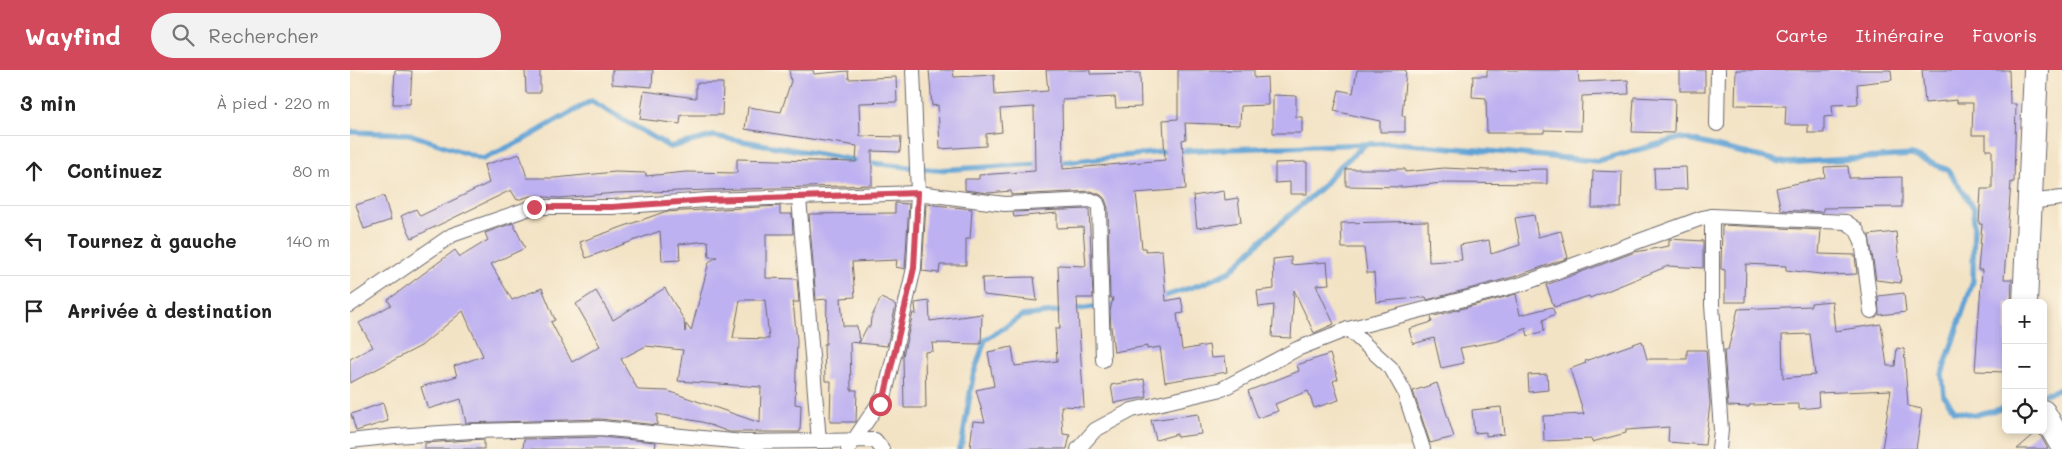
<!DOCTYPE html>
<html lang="fr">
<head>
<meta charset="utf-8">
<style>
  :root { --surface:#fff; --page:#f2f2f2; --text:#222; --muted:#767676; --line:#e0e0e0; --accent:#d1495b }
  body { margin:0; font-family:Mali,sans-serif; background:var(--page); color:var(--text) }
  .controls { position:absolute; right:15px; bottom:15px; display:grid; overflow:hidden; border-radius:8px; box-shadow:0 2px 8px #0003 }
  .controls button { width:45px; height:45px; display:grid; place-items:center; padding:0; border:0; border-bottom:1px solid var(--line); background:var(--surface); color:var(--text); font:25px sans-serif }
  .stop { position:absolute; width:15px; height:15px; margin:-11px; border:4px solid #d1495b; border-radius:50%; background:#fff }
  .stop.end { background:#d1495b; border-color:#fff; box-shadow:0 1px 5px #0008 }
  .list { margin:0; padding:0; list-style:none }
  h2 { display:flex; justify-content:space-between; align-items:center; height:65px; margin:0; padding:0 20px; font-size:21px }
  h2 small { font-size:16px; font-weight:400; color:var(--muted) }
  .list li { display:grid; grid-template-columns:32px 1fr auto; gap:15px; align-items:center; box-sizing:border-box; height:70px; padding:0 20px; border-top:1px solid var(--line) }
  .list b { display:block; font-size:19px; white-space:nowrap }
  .list em { font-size:16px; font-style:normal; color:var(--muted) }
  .icon { flex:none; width:28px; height:28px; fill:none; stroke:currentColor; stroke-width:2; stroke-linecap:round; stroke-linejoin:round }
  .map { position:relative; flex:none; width:1712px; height:379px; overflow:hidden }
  header { display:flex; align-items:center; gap:30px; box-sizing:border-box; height:70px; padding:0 25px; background:var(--accent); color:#fff }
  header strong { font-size:24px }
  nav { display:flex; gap:28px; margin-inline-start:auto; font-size:18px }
  .search { width:350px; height:45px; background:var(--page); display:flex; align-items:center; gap:12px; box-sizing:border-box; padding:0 18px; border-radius:28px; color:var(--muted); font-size:19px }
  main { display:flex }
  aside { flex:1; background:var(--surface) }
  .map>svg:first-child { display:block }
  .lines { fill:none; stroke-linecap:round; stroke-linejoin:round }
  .stream { stroke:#61a3d5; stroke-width:5.5 }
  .building { fill:#beb1f1; fill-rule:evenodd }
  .minor-casing { stroke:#6b666b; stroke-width:16 }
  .trunk-casing { stroke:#6b666b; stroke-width:26 }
  .minor { stroke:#fff; stroke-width:14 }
  .trunk { stroke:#fff; stroke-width:24 }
  .route { stroke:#d1495b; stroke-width:6 }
</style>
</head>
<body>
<header>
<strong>Wayfind</strong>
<div class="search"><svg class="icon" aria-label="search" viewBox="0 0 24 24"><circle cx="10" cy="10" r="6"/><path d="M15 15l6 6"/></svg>Rechercher</div>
<nav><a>Carte</a><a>Itinéraire</a><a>Favoris</a></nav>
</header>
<main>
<aside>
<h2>3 min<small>À pied · 220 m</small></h2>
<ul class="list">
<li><svg class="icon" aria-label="ahead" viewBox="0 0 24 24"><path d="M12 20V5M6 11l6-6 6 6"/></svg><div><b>Continuez</b></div><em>80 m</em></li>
<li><svg class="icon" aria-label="left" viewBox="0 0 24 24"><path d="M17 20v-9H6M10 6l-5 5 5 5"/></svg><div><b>Tournez à gauche</b></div><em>140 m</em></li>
<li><svg class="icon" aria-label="arrive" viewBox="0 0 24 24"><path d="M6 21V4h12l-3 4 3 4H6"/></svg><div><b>Arrivée à destination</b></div></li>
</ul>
</aside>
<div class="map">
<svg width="1712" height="379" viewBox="0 0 1712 379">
  <rect width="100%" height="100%" fill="#fcf5e5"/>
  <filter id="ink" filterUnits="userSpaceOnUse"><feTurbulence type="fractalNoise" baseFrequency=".02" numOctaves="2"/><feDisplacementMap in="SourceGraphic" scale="10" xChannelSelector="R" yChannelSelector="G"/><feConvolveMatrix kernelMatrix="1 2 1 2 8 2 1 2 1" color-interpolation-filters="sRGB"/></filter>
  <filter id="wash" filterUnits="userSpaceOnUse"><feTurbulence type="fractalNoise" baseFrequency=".0096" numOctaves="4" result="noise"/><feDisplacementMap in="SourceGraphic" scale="20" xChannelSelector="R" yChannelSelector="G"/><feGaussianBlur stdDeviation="1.12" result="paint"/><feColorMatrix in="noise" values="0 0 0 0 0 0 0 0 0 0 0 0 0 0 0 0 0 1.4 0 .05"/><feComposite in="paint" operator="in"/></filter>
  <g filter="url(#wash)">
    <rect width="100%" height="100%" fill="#f3e3c5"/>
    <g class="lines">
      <g class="stream">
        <polyline points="0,62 59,64 133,89 171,71 241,31 320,77 363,66 521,93 586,100 692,94"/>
        <polyline points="706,93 821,81 1048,73 1247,91 1331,68 1436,93 1562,85 1598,100 1624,138 1623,211 1592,304 1594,326 1605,341 1624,345 1656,338"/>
        <polyline points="809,228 852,214 879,202 917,165 972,117 988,98 1016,74"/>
        <polyline points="1693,324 1712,319"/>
        <polyline points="609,379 612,373 623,306 635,270 672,246 768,234"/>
      </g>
    </g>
    <g id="blocks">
      <g class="building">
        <polygon points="45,0 62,1 60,34 43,34"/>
        <polygon points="175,0 190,0 190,23 176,23"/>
        <polygon points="262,0 303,0 302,17 262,14"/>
        <polygon points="439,0 463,0 464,4 498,1 499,9 546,7 547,32 509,33 510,66 551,67 550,82 522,81 522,115 266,123 210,128 180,126 167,130 161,120 62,168 51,146 66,139 70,146 139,113 134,95 170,84 177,108 205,108 265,102 296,103 296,106 336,102 387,103 387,89 506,92 507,76 395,59 398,37 431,42 441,11"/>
        <polygon points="579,0 603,0 604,7 644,5 645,25 698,21 696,0 740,0 740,4 790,3 791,37 766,38 765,27 712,30 713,99 815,90 813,50 828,49 828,0 904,0 904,8 917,7 918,35 891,36 890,55 835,53 836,69 832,70 836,119 786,123 792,178 795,178 796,181 812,180 816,231 831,228 834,243 827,244 832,280 859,275 861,288 875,287 877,302 815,312 810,277 797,279 797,276 764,282 761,257 760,241 763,228 760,228 758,138 755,129 751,125 741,121 661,125 661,121 638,123 615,120 615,109 629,109 629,105 685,101 684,37 650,39 652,62 636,64 636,76 590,79 588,35 582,36"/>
        <polygon points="1007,0 1056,0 1052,46 1055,46 1055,62 1030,62 1030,51 984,41 989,20 1003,23"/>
        <polygon points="1137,0 1228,0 1229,12 1278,10 1279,24 1232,26 1231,61 1194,60 1194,63 1137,63 1136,28 1122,27 1123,6 1137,6"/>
        <rect x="1330" y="0" width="25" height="21"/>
        <polygon points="1386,0 1541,0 1542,10 1507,14 1508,34 1482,35 1483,46 1474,47 1474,63 1458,63 1458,55 1435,55 1436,36 1385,35"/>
        <polygon points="1572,0 1659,0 1660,34 1666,34 1664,112 1661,112 1654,209 1662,209 1661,233 1656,233 1656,302 1625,301 1632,200 1628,200 1632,154 1629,154 1631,119 1642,119 1642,80 1636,80 1636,65 1622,65 1623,33 1607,33 1607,30 1575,33"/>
        <polygon points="346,13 373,13 372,45 331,45 330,54 290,49 294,21 346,28"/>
        <polygon points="923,25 946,26 946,47 952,47 952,63 923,63"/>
        <polygon points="1284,27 1325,29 1324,63 1282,62"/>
        <polygon points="957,92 957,124 940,124 940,112 925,113 925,93"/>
        <polygon points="1498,96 1499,108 1552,107 1552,137 1473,138 1473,142 1431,140 1426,118 1475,107 1474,97"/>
        <polygon points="1336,97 1337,119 1305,120 1304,98"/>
        <polygon points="1094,98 1137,100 1197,99 1197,114 1092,113 1055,117 996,116 996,99 1055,99 1055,102"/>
        <polygon points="1243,101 1272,102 1271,138 1242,138"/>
        <polygon points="874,121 875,130 888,128 891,152 847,158 843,126"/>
        <polygon points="34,126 41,150 14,159 6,135"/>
        <polygon points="545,133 559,134 555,199 546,197 547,190 502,192 505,227 491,228 493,256 507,256 509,273 517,257 520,257 521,248 531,228 546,235 537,276 500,272 501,320 507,320 506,352 480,352 481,311 475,311 474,274 476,274 477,229 466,230 459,144 545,143"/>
        <polygon points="576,134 622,139 620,169 616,169 616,195 590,195 589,203 572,201"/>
        <path d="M430 136V144H442L443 164H416V208L447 209 449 232H443L447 270 445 334 451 335 450 362H379L352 352 307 344V355L250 349 116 353 111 329 78 339 71 317 107 306 104 296 133 286 113 241 71 276 0 313V289L23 277 9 253 41 235 38 230 105 180 110 187 138 170 135 163 163 153 175 178 141 194 162 230 192 218 205 250 201 252 222 292 250 276 226 234 246 221 263 250 315 218 334 250 335 262 336 254 341 261 359 192 367 187H359L358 171 329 174 330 190 312 191 310 161 236 188 230 172 314 142ZM390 230H415L419 269 383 268ZM296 276 333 280 328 311 411 317 410 353 318 321 288 320 271 289Z"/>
        <polygon points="739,139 743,228 727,228 734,337 711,336 713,364 720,365 717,379 620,379 623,351 635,352 626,320 644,316 638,282 662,277 665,296 707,291 705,259 710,259 708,195 736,196 733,157 707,158 707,143 664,147 663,142"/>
        <polygon points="1184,145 1188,167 1211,161 1218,188 1163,207 1077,230 1076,227 1026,232 1024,203 1017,203 1014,178 992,178 991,153 1078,151 1079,192 1112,190 1110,175 1139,170 1141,184 1170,175 1165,148"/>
        <polygon points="1372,155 1471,160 1469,184 1505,185 1507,204 1479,205 1436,200 1436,196 1396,194 1395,232 1375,232 1375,200 1371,199"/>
        <polygon points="1546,162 1551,213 1526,210 1519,165"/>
        <polygon points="1319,169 1353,171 1353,198 1318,196 1240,228 1239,226 1204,237 1196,215 1285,182 1319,176"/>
        <polygon points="941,187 941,195 977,192 979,214 966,215 984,254 964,263 944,220 941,268 922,267 924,235 909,237 907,221 924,219 923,189"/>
        <polygon points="684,207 687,231 633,225 632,208"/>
        <polygon points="1554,223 1556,242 1529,245 1528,226"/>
        <polygon points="1166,224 1170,245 1202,237 1205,244 1193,250 1194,261 1178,266 1176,258 1148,271 1110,278 1114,293 1091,298 1084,268 1063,274 1059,259 1082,252 1081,247"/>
        <polygon points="579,231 580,251 632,244 631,274 582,273 583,281 575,282 576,338 554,338 553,286 563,243 566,245 565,233"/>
        <path d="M1482 231 1485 261 1531 254 1537 296H1545L1547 278 1554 279 1558 336 1572 339 1566 379H1532L1541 320 1468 323 1469 337 1449 339V334L1399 335V337L1378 336 1374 280H1378L1388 239 1461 236V233ZM1460 264 1465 305 1433 308 1432 265Z"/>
        <polygon points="1292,271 1297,289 1337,289 1337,280 1356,280 1360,334 1355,375 1318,372 1319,357 1276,360 1276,363 1242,372 1241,369 1194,371 1193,346 1234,344 1220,299 1236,293 1235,291"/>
        <polygon points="980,284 988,309 983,311 989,330 964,338 958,321 925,334 928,341 908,348 898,321 949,301 947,295"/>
        <polygon points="1197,304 1198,320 1179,322 1178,305"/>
        <polygon points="794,309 797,327 764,333 761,315"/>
        <polygon points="1087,313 1104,367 1080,373 1063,321"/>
        <polygon points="33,333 38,351 6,361 1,344"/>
        <polygon points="1151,337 1154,364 1136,366 1136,362 1124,363 1122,340"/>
        <polygon points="848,344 851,364 827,367 827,364 806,370 801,350"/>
        <polygon points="1688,361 1698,379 1667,379"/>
        <polygon points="250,367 306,372 305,379 173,379 174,369"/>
        <polygon points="134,369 134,379 75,379 75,373"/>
      </g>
    </g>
  </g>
  <g filter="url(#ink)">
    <use href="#blocks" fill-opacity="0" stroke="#6b666b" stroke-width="1"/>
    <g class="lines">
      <defs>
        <g id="minor">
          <polyline points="1367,54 1368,0"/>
          <polyline points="449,128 469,371 525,370 532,379"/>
          <polyline points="1679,132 1712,128"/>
          <polyline points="1362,146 1362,235 1371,360 1369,379"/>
          <polyline points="0,235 102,165 183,137 262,137 357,130 568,123 655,134 741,130 747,133 749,138 753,290"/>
          <polyline points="998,259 1041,298 1054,321 1073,379"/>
          <polyline points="0,371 45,366 122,361 250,358 393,372 469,371"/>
          <polyline points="498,379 535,324 564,198 568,123 563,0"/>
          <polyline points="728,379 745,360 782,340 872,319 947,279 998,259 1172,214 1352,148 1362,146 1496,152 1506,159 1512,171 1521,241"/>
        </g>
        <g id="trunk">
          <polyline points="1675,233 1686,0"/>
          <polyline points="1693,342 1712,375"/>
        </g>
      </defs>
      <use href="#minor" class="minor-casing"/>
      <use href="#trunk" class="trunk-casing"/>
      <use href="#minor" class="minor"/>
      <use href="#trunk" class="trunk"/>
    </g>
  </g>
  <g class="lines" filter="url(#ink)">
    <polyline class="route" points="184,137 262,137 357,130 568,123 564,198 535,324 530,334"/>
  </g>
</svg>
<div class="controls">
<button>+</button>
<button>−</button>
<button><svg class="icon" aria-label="locate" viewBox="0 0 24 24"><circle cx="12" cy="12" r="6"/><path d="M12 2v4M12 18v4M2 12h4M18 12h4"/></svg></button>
</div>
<div class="stop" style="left:530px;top:334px"></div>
<div class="stop end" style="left:184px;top:137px"></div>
</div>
</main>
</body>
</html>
